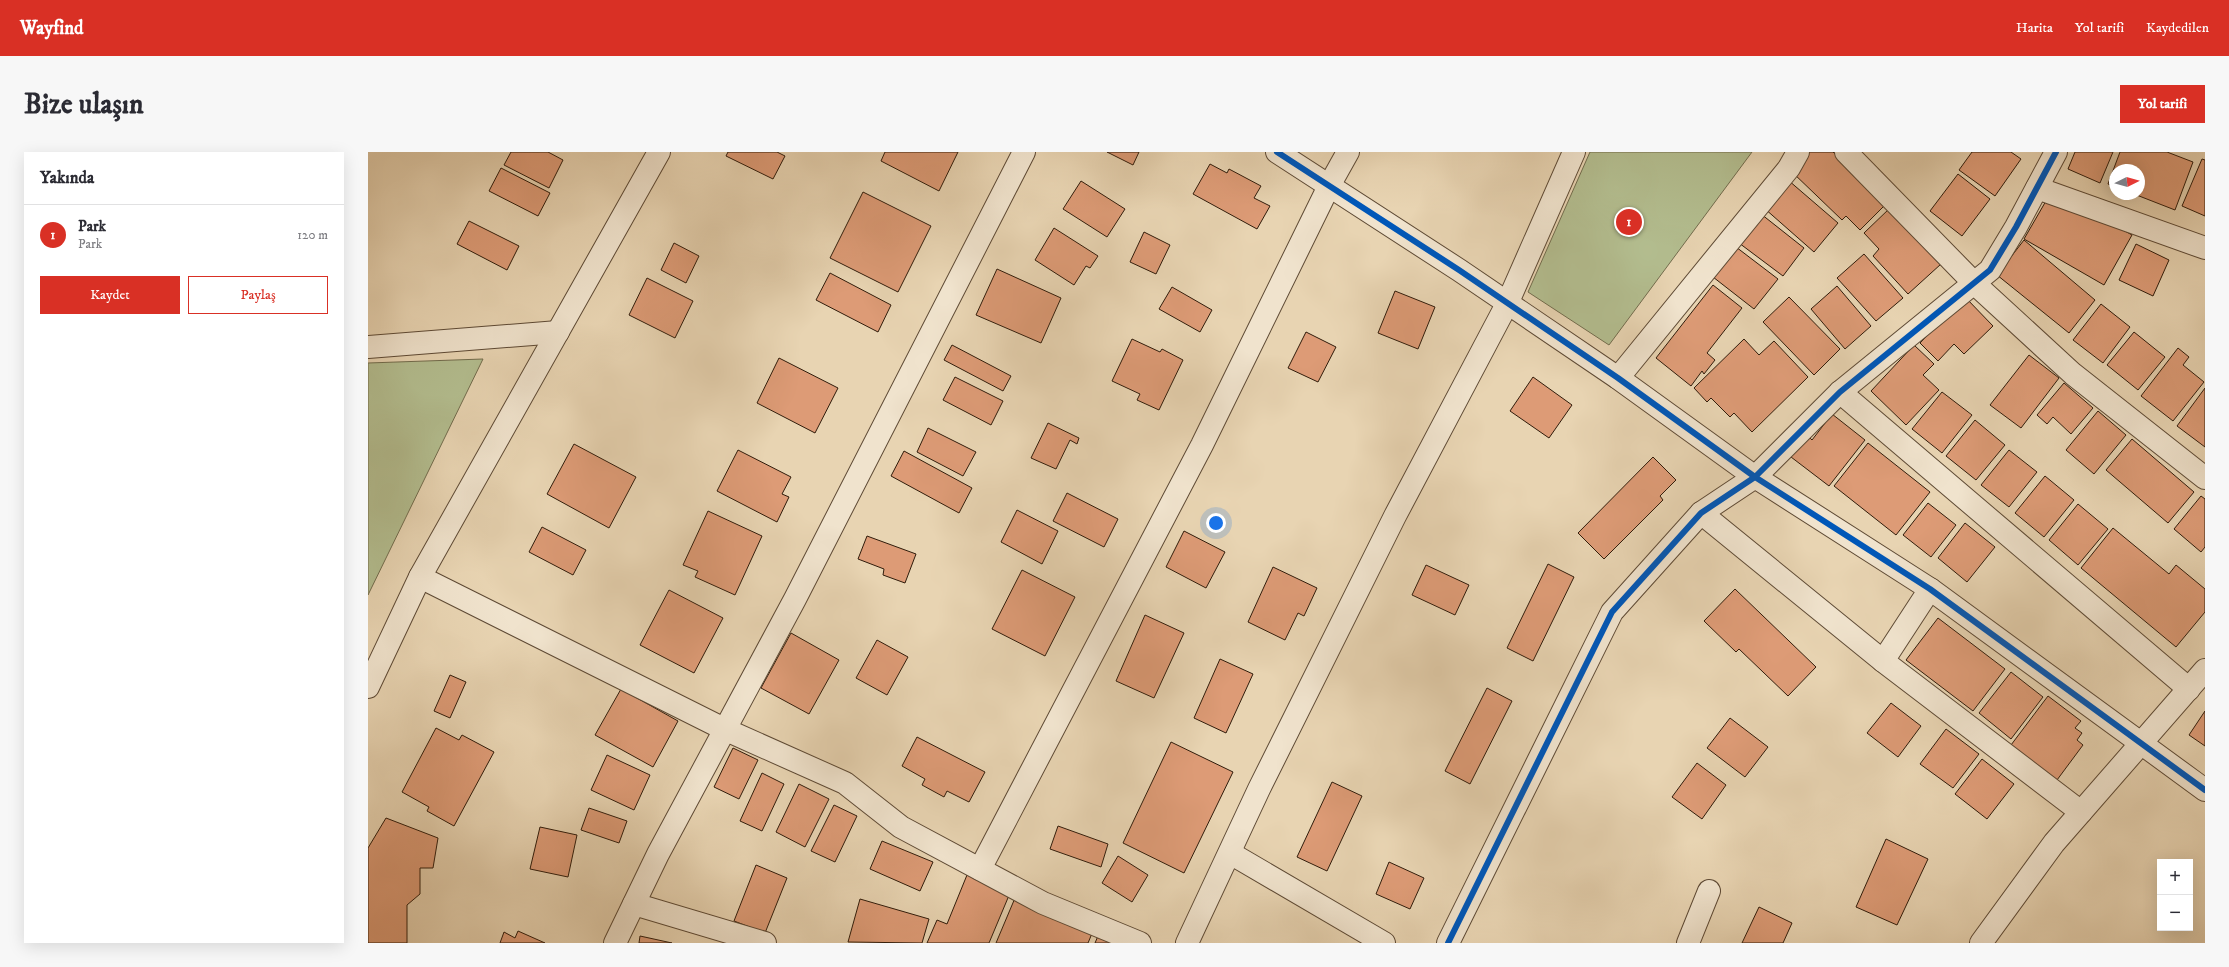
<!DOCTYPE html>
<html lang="tr">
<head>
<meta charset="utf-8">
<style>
  :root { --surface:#fff; --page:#f7f7f7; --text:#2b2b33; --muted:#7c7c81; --line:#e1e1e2; --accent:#d93025 }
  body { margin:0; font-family:"IM FELL DW Pica",serif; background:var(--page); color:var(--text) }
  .controls { position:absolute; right:12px; bottom:12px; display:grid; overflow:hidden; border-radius:0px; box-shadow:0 4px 16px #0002 }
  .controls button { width:36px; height:36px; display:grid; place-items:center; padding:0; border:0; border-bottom:1px solid var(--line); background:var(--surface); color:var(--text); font:20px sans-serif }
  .compass { position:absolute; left:1741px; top:12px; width:36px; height:36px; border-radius:50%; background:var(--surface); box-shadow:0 4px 16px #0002; rotate:85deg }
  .you { position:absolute; left:848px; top:371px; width:14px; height:14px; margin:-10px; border:3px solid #fff; border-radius:50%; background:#1a73e8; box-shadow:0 0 0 6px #1a73e833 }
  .badge { display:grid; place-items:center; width:26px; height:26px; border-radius:50%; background:var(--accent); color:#fff; font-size:13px; font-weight:700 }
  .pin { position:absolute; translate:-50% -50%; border:2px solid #fff; box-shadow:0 1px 4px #0006 }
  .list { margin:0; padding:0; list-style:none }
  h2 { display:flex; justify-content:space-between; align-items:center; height:52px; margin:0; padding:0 16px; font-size:17px }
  h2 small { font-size:13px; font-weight:400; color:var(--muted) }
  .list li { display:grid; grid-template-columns:26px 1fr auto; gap:12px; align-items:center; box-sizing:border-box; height:60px; padding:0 16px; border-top:1px solid var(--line) }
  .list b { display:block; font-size:15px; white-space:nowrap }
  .list p { margin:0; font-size:13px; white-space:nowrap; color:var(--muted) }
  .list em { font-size:13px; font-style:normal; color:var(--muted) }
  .actions { display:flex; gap:8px; padding:12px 16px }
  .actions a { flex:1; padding:9px 0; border:1px solid var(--accent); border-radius:0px; text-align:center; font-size:14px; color:var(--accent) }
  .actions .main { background:var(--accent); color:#fff }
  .map { position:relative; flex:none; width:1837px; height:791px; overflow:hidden; border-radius:0px }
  header { display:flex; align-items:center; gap:24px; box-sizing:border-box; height:56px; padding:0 20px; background:var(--accent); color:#fff }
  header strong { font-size:19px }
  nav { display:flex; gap:22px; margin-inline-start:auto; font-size:14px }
  .intro { display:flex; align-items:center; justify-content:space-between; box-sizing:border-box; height:96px; padding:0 24px }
  h1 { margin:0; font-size:28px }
  .button { padding:10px 18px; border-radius:0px; background:var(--accent); color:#fff; font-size:14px; font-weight:700 }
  main { display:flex; gap:24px; padding:0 24px }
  aside { flex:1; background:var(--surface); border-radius:0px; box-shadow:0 4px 16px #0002 }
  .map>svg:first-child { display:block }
  .green { fill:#b3bd8f; stroke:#726c4d }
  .building { fill:#dd9b76; stroke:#301c0b }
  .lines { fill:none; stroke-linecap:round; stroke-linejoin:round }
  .minor-casing { stroke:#5e4a35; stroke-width:24 }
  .minor { stroke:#f0e3cd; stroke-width:22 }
  .cycleway-casing { stroke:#f0e3cd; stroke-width:8 }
  .cycleway { stroke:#0057b8; stroke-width:6 }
</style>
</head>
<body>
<header>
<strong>Wayfind</strong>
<nav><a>Harita</a><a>Yol tarifi</a><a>Kaydedilen</a></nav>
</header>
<div class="intro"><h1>Bize ulaşın</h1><a class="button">Yol tarifi</a></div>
<main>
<aside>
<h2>Yakında<small></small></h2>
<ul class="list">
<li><span class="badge">1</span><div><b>Park</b><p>Park</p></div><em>120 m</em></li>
</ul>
<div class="actions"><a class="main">Kaydet</a><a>Paylaş</a></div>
</aside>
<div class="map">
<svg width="1837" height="791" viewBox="0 0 1837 791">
  <rect width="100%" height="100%" fill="#e8d4b2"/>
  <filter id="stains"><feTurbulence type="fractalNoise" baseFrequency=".005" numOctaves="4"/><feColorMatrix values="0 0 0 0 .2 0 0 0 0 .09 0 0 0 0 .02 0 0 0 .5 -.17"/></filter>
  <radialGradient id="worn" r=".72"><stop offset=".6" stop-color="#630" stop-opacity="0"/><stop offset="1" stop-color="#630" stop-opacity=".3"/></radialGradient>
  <g class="green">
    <polygon points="1222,0 1384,0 1241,193 1160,140"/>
    <polygon points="115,207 0,443 0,211"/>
  </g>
  <g class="building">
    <polygon points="143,0 180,0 195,8 181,36 136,13"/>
    <polygon points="360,0 409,0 417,4 405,27 358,4"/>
    <polygon points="517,0 590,0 571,39 513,9"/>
    <polygon points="739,0 771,0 765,13"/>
    <polygon points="1442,0 1465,0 1518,52 1492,78 1478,64 1474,68 1423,19"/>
    <polygon points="1604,0 1643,0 1653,7 1627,44 1591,18"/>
    <polygon points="1707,0 1745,0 1732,31 1700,17"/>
    <polygon points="1752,0 1799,0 1825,10 1807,58 1766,42 1771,42 1771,18 1747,18 1747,35 1740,32"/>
    <polygon points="1834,7 1837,8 1837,64 1814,54"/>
    <polygon points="842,12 859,21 861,17 893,34 886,46 902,54 889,77 825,42"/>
    <polygon points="133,16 182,41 170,64 121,39"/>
    <polygon points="1590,22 1622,47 1594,84 1562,59"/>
    <polygon points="1420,28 1470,71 1446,100 1396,56"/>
    <polygon points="713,29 757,57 739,85 695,57"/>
    <polygon points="495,40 563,74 530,140 462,106"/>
    <polygon points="1682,42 1727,62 1764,83 1736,133 1656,87"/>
    <polygon points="1522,56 1573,112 1540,142 1505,104 1511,97 1496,81"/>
    <polygon points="1393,62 1436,96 1415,124 1371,91"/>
    <polygon points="101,69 151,94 139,118 89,92"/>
    <polygon points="686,76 730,104 722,116 718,114 706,133 667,108"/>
    <polygon points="776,80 802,93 788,122 762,110"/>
    <polygon points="1656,88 1727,148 1701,181 1629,123"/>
    <polygon points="306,91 331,104 318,131 293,118"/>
    <polygon points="1768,92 1801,108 1785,144 1751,128"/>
    <polygon points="1368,95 1410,127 1386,157 1345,125"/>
    <polygon points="1496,102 1535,146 1508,169 1469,126"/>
    <polygon points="629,117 693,146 673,191 608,163"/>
    <polygon points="462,121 523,153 510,180 448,148"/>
    <polygon points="279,126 325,149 307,186 261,163"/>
    <polygon points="1345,133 1374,156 1339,201 1347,208 1336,222 1334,219 1323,234 1288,206"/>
    <polygon points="1469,134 1503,174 1477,197 1443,157"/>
    <polygon points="804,135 844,158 832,180 791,157"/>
    <polygon points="1027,139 1067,155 1050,197 1010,181"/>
    <polygon points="1421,145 1472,197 1446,223 1395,170"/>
    <polygon points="1597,145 1625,174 1596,202 1586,192 1570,209 1552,191"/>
    <polygon points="1733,152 1762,175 1735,211 1705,188"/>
    <polygon points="938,180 968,195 950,230 920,216"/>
    <polygon points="1766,180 1797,205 1770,238 1739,213"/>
    <polygon points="764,187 792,200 794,197 815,208 791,258 769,248 772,242 744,229"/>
    <polygon points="1376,187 1391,203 1406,189 1440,225 1384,280 1366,261 1362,265 1343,246 1339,250 1326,236"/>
    <polygon points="584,193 643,224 635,239 576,208"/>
    <polygon points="1546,193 1566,212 1555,223 1571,238 1538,273 1503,239"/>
    <polygon points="1810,196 1821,205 1815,213 1836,230 1805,269 1773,244"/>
    <polygon points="1661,203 1691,226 1653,276 1622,253"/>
    <polygon points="411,206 470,236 447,281 389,251"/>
    <polygon points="587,225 635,249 623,273 575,248"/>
    <polygon points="1165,225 1204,253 1181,286 1142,259"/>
    <polygon points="1696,231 1725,256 1703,282 1685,265 1679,272 1669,263"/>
    <polygon points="1837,236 1837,295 1809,274"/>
    <polygon points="1574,240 1604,263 1574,301 1544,277"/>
    <polygon points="1730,259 1758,283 1726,322 1698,298"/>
    <polygon points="1464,262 1497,288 1461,334 1423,305 1440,284 1444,288"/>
    <polygon points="1607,268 1637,293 1608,328 1578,304"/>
    <polygon points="680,271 711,286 709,292 702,288 688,317 663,306"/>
    <polygon points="560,276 608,300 595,324 549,300"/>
    <polygon points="1764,287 1826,340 1800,371 1738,318"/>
    <polygon points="1500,291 1562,340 1528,383 1466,334"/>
    <polygon points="206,292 268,325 241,376 179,342"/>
    <polygon points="370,298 423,325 414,342 421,345 409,370 349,339"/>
    <polygon points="1641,298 1669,320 1641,355 1613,333"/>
    <polygon points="536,299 604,336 591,361 523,324"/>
    <polygon points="1285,305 1308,328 1292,344 1295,348 1236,407 1210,381"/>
    <polygon points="1677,324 1706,348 1676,385 1647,361"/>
    <polygon points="699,341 750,367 736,395 685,369"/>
    <polygon points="1833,344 1837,347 1837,395 1833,400 1806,377"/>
    <polygon points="1560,351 1588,373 1563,405 1535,383"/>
    <polygon points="1710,352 1740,377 1710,413 1681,388"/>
    <polygon points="649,358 690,379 674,412 633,390"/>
    <polygon points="340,359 394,384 367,443 327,425 330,419 315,413"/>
    <polygon points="1597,371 1627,395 1599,430 1570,406"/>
    <polygon points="174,375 218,398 205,423 161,400"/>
    <polygon points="1745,376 1801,422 1808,413 1837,437 1837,460 1808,495 1713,416"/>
    <polygon points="816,379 857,400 838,436 798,415"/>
    <polygon points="499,384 548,402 537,431 515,423 516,417 490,407"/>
    <polygon points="1180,412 1206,425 1165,509 1139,496"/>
    <polygon points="1058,413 1101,433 1087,463 1044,443"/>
    <polygon points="905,415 949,436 936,464 930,461 917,488 880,470"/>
    <polygon points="654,418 707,445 677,504 624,477"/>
    <polygon points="1367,437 1448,515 1420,544 1371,497 1368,500 1336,469"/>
    <polygon points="301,438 355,466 326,521 272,493"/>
    <polygon points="777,463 816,481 786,546 748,529"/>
    <polygon points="1570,466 1637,517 1605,559 1538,508"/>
    <polygon points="423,481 471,508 441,562 393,536"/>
    <polygon points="509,488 540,505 519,543 488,526"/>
    <polygon points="852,507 885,522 858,581 826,566"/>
    <polygon points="1643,520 1675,545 1643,587 1611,561"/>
    <polygon points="82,523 98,530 82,566 66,559"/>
    <polygon points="1119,536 1144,549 1102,632 1077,619"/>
    <polygon points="253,537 310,569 285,615 227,583"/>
    <polygon points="1680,544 1713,569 1707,576 1714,581 1709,588 1715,593 1689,628 1643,593"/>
    <polygon points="1523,551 1553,574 1530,605 1499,581"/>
    <polygon points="1837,559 1837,594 1821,583"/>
    <polygon points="1362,566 1400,595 1377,625 1339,596"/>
    <polygon points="68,576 91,588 94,583 126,600 86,674 59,659 61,655 34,640"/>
    <polygon points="1578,577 1611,602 1585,636 1552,612"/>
    <polygon points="549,585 617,620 601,650 579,639 576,645 554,633 557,627 534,614"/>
    <polygon points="803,590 865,620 816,721 755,691"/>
    <polygon points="365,596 390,608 371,647 346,635"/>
    <polygon points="239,603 282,623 266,658 223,638"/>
    <polygon points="1614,607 1646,632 1619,667 1587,642"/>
    <polygon points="1329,611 1358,633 1334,667 1304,645"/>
    <polygon points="394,621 416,632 394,679 372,669"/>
    <polygon points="964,630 994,644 959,719 929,705"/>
    <polygon points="431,632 461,647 437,695 408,680"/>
    <polygon points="466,653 489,664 467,710 443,699"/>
    <polygon points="221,656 259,669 251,691 213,678"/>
    <polygon points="18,666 70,686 65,716 52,716 52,742 39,753 39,791 0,791 0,696"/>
    <polygon points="690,674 740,692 733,715 682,697"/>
    <polygon points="172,675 209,683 200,725 162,717"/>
    <polygon points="1518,687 1560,707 1529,773 1488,755"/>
    <polygon points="514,689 565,710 552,739 502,717"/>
    <polygon points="750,704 780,723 764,750 734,731"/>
    <polygon points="1021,710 1056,726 1042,757 1008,742"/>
    <polygon points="388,713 419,726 397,781 366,769"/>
    <polygon points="599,723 642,741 621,791 559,791 569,768 579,772"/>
    <polygon points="647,746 725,779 720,791 628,791"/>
    <polygon points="492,747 561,767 554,791 480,790"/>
    <polygon points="1391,755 1424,771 1415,791 1374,791"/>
    <polygon points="150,779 177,791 132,791 136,780 147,786"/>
    <polygon points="272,784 304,791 271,791"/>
    <polygon points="730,784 743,791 727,791"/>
  </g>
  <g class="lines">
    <defs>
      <g id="minor">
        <polyline points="909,0 1091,118 1250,226 1387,325 1472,240 1622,118 1648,75 1688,0"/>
        <polyline points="1478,0 1607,132 1705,222 1837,326"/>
        <polyline points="1669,36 1837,96"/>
        <polyline points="0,195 190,180"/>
        <polyline points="1250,226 1421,16 1430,0"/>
        <polyline points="1472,240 1821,537"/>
        <polyline points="1333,361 1515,509 1713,660"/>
        <polyline points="52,425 356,577 477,631 533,675 675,751 772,791"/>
        <polyline points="1515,509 1562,437"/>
        <polyline points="0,535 52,425 291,0"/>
        <polyline points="862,701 1016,791"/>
        <polyline points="612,717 834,293 961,34 980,0"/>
        <polyline points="266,752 397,791"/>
        <polyline points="247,791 290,702 427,447 656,0"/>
        <polyline points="819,791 891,637 1027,364 1139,152 1206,0"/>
        <polyline points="1080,791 1244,460 1333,361 1387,325 1562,437 1837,638"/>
        <polyline points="1320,791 1341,739"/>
        <polyline points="1613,791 1686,691 1837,518"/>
      </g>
    </defs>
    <use href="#minor" class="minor-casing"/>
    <use href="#minor" class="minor"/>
    <defs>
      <g id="cycleway">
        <polyline points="909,0 1091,118 1250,226 1387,325 1472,240 1622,118 1648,75 1688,0"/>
        <polyline points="1080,791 1244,460 1333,361 1387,325 1562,437 1837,638"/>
      </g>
    </defs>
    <use href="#cycleway" class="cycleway-casing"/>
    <use href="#cycleway" class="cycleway"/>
  </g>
  <rect width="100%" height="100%" filter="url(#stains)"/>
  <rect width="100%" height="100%" fill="url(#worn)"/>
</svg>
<div class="controls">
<button>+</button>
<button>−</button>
</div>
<svg class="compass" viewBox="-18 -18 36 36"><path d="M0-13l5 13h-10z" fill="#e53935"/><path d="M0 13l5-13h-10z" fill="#7c7c81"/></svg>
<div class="you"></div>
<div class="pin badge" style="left:1261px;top:70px">1</div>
</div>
</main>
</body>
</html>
